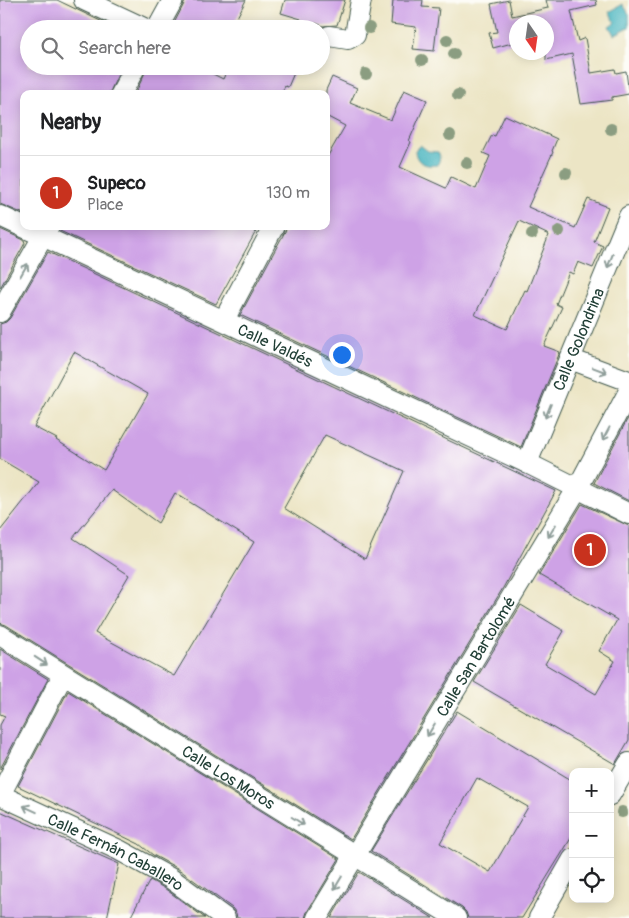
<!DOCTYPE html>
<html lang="en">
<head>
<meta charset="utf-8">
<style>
  :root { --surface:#fff; --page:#f2f2f2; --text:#202124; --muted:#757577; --line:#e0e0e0; --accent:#c8321e }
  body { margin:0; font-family:Pangolin,sans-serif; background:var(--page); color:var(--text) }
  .controls { position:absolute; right:15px; bottom:15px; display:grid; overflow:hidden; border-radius:10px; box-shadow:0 2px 12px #0003 }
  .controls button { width:45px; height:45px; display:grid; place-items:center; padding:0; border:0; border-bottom:1px solid var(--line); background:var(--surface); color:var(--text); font:25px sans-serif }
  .compass { position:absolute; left:509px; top:15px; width:45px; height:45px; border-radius:50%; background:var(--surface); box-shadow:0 2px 12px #0003; rotate:167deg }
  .you { position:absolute; left:341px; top:354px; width:18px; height:18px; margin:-12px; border:4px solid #fff; border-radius:50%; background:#1a73e8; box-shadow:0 0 0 8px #1a73e833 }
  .badge { display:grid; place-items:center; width:32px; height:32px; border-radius:50%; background:var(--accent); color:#fff; font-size:16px; font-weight:700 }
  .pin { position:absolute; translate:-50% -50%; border:2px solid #fff; box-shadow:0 1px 5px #0006 }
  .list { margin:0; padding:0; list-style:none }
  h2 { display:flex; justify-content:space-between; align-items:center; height:65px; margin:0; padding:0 20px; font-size:21px }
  h2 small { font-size:16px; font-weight:400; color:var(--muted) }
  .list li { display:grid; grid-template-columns:32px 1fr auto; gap:15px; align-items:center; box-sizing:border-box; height:75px; padding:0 20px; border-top:1px solid var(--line) }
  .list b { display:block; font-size:19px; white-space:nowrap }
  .list p { margin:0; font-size:16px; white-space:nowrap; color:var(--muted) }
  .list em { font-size:16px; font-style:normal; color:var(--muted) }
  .icon { flex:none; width:28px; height:28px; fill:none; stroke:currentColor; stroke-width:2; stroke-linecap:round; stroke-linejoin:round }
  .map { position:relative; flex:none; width:629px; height:918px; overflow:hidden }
  .search { position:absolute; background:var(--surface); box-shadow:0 2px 12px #0003; left:20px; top:20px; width:310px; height:55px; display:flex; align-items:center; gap:12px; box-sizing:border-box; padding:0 18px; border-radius:28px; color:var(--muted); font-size:19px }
  .panel { position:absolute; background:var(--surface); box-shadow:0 2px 12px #0003; left:20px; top:90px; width:310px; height:140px; border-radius:10px }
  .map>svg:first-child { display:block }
  .water { fill:#43b2be; stroke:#317879 }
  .building { fill:#cea2e6; fill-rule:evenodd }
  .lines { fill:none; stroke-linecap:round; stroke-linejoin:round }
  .minor-casing { stroke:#3e564a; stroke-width:22 }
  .minor { stroke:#fff; stroke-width:20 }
  .tree { fill:#8b9d81 }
  .oneway { stroke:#8f9e9a }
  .labels { text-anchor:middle; stroke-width:4; stroke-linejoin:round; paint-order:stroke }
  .street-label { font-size:16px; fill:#1f3d34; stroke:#fdfcf7 }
</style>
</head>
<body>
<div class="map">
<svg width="629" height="918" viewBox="0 0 629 918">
  <rect width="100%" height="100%" fill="#fdfcf7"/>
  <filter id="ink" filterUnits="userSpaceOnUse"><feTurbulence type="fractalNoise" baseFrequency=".02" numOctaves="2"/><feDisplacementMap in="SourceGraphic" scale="10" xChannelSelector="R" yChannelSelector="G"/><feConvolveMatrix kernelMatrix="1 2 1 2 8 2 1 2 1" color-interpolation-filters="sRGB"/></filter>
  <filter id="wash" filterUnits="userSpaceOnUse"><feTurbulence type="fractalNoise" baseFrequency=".0096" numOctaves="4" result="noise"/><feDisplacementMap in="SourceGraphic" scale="20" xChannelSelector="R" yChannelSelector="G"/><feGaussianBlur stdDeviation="1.12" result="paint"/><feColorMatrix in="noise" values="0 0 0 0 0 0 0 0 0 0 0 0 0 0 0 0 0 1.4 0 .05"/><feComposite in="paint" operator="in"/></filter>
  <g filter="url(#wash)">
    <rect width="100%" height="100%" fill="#ece5c5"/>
    <g class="water">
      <polygon points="623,4 629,14 629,27 614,35 609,26 615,22 609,12"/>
      <path d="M420 145 428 151 438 152C441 157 440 160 437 165 425 167 415 162 415 150Z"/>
    </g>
    <g id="blocks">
      <g class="building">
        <polygon points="0,0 57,0 117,29 29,29 29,66 122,66 109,94 24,94 24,214 0,204"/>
        <polygon points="186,0 246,0 231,29 171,29"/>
        <polygon points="285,0 345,0 337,25 323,26 315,23 314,26 300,22 301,19 281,13"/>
        <polygon points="393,0 423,0 422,7 439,8 434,51 413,49 416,27 391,24"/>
        <polygon points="509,0 512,16 548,8 546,0 596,0 597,5 571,11 578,41 585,38 591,73 615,69 616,73 626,71 629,94 612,97 612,100 581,104 572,54 546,60 546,22 516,22 516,42 493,48 489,33 497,32 491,4"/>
        <polygon points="148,66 197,66 223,79 229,66 297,66 288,87 285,86 281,94 135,94"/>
        <path d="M332 77 357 88 350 103 391 120 404 90 427 100 409 141 411 142 400 167 446 188 451 177 476 189 490 156 483 153 492 135 495 136 505 115 557 139 552 151 553 152 528 207 575 228 588 199 608 207 594 242 603 246 593 268 578 262 573 274 569 272 556 304 562 307 544 346 560 352 521 447 240 315 288 226H326V159L345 126 326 116V90ZM519 221 549 235 527 291 525 290 507 329 475 315Z"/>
        <polygon points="61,226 259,226 216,304 60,231"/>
        <polygon points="0,229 24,240 25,243 0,288"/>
        <path d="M48 252 556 491 503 588 351 839 6 625 0 623V531L39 482 0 459V324L6 322 10 318ZM74 352 148 394 104 470 56 440 57 439 34 427ZM325 435 404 471 365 559 284 508ZM112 490 158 523 175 493 254 542 174 676 95 633 129 575 73 538Z"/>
        <polygon points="629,416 629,501 594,483"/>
        <polygon points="582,504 629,526 629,740 615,764 474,682 521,605 564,631 545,664 596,694 615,661 599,651 617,620 539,575"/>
        <polygon points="0,649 48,679 0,769 0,725 5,716 0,714"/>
        <polygon points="68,691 339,859 307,912 305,918 237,918 236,913 232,908 177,868 153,855 139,844 18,786"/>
        <path d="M457 711 573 781V835L522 918H468L466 912 462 908 371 851ZM477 778 528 807 490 872 440 843Z"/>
        <polygon points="0,811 119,864 107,918 0,918"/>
        <polygon points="359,872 433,918 331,918"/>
        <polygon points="150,880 164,888 205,918 130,918"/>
      </g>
    </g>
  </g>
  <g filter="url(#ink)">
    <use href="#blocks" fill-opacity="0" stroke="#3e564a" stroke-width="1"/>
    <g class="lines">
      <defs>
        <g id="minor">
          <polyline points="84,0 146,29"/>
          <polyline points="157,29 173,0"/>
          <polyline points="329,36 348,39 355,35 361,0"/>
          <polyline points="121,94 136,66"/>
          <path id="s1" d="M0 216 527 463 629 514"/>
          <polyline points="0,312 49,226"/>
          <polyline points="224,320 274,226"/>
          <polyline points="570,359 629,381"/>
          <path id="s2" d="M527 463 629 216"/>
          <path id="s3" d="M0 635 456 918"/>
          <path id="s4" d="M0 795 119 850 170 878 225 918"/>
          <polyline points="0,795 63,675"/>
          <polyline points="610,795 629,763"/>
          <path id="s5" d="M317 918 577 489 629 391"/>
          <polyline points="539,918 573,859"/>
        </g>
      </defs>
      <use href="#minor" class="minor-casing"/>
      <use href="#minor" class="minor"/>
    </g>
    <g class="tree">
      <circle cx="369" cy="28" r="6"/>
      <circle cx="447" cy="40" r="6"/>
      <circle cx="454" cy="54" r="6"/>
      <circle cx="422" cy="60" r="6"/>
      <circle cx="366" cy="74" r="6"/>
      <circle cx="458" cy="95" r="6"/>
      <circle cx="611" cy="129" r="6"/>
      <circle cx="450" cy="135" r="6"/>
      <circle cx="467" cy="163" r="6"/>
      <circle cx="566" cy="173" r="6"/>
      <circle cx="559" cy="231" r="6"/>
      <circle cx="532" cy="234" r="6"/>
      <circle cx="622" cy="812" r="6"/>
    </g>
    <defs><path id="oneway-shaft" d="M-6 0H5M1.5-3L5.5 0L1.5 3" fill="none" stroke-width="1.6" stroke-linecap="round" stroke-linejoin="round" transform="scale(1.25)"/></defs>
    <g class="oneway">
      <use href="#oneway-shaft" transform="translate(610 261) rotate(112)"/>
      <use href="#oneway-shaft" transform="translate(24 270) rotate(-60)"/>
      <use href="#oneway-shaft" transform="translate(600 370) rotate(21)"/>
      <use href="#oneway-shaft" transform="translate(548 411) rotate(112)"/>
      <use href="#oneway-shaft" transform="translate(606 434) rotate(118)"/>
      <use href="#oneway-shaft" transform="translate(552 531) rotate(121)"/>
      <use href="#oneway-shaft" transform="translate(41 661) rotate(33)"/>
      <use href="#oneway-shaft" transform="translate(431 730) rotate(121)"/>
      <use href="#oneway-shaft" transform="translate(30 809) rotate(-155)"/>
      <use href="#oneway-shaft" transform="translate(298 821) rotate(32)"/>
      <use href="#oneway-shaft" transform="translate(338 883) rotate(121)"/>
    </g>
  </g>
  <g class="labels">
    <g class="street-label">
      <text dy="6" stroke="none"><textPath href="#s2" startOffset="134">Calle Golondrina</textPath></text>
      <text dy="6" stroke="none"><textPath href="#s1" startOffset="304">Calle Valdés</textPath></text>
      <text dy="6" stroke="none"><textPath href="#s5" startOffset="306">Calle San Bartolomé</textPath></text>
      <text dy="6" stroke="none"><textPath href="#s3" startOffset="269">Calle Los Moros</textPath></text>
      <text dy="6" stroke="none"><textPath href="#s4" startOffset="129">Calle Fernán Caballero</textPath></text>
    </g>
  </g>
</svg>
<div class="controls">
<button>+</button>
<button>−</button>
<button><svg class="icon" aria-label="locate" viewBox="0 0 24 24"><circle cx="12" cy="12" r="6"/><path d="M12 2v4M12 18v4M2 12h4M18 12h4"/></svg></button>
</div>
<svg class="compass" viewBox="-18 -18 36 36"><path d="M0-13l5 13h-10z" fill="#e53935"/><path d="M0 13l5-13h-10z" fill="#757577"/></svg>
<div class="you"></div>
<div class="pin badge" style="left:590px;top:550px">1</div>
<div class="search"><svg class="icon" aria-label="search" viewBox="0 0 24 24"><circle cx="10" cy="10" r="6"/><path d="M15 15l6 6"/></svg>Search here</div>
<section class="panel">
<h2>Nearby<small></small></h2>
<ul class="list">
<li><span class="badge">1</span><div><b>Supeco</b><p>Place</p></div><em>130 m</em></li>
</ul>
</section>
</div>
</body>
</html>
